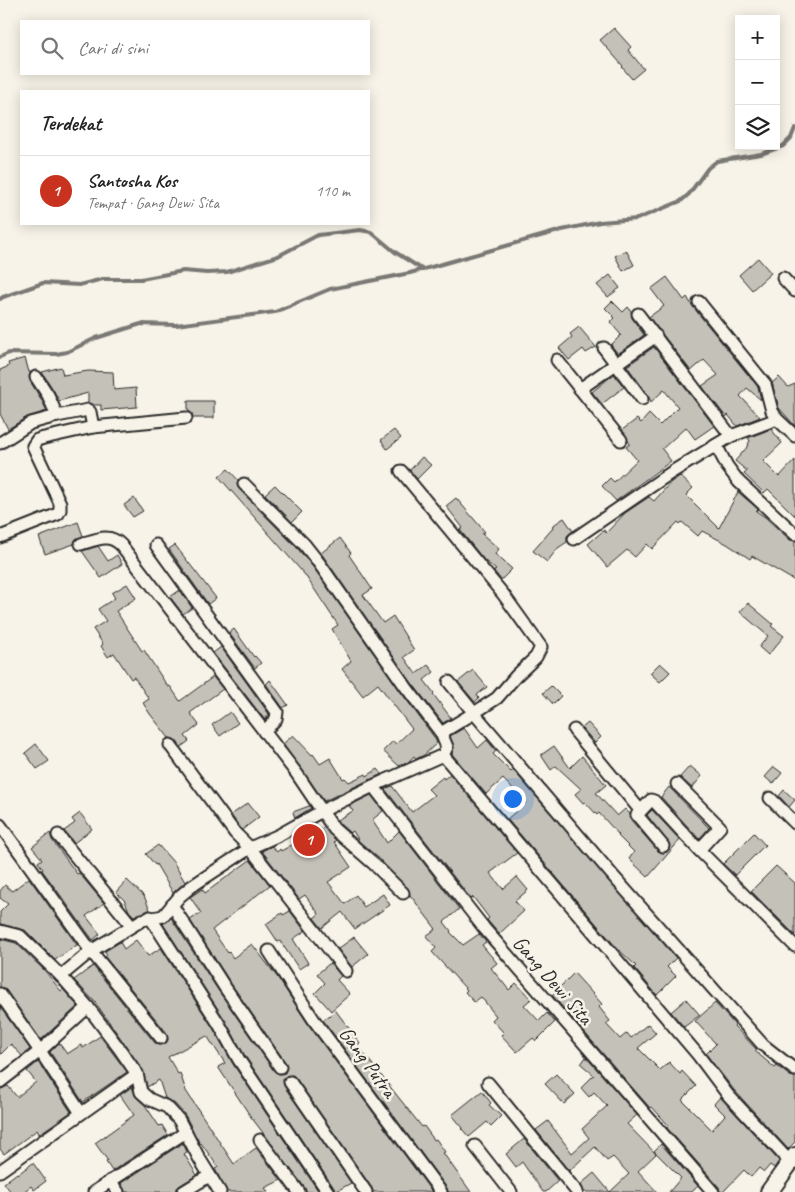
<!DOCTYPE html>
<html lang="id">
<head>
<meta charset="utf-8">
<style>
  :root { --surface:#fff; --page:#f2f2f2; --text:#222; --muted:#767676; --line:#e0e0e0; --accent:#c8321e }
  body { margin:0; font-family:Caveat,sans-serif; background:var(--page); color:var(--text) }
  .controls { position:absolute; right:15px; top:15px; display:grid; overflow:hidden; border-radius:0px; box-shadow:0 2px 12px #0003 }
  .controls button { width:45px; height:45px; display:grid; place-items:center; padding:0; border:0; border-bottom:1px solid var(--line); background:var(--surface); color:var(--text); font:25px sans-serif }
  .you { position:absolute; left:512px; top:798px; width:18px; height:18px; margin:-12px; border:4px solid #fff; border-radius:50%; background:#1a73e8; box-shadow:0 0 0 8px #1a73e833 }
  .badge { display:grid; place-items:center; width:32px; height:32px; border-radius:50%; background:var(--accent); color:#fff; font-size:16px; font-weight:700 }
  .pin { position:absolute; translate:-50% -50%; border:2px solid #fff; box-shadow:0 1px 5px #0006 }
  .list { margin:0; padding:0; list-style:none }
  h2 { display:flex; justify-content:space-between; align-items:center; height:65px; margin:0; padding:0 20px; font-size:21px }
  h2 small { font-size:16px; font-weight:400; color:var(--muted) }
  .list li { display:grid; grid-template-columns:32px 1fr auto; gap:15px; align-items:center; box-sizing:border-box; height:70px; padding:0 20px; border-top:1px solid var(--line) }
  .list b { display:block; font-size:19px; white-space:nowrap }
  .list p { margin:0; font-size:16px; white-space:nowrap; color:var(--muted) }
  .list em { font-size:16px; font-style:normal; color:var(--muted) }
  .icon { flex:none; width:28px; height:28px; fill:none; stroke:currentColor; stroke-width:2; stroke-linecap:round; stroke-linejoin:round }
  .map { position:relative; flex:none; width:795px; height:1192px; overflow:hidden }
  .search { position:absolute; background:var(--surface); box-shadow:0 2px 12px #0003; left:20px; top:20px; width:350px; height:55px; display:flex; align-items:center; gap:12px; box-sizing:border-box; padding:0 18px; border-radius:0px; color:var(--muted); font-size:19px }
  .panel { position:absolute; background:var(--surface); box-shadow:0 2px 12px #0003; left:20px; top:90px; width:350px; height:135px; border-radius:0px }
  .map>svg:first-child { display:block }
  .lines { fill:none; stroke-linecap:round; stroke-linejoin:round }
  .stream { stroke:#7a7874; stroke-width:4 }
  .building { fill:#c4c1b9; stroke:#2b2b2b }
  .minor-casing { stroke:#2b2b2b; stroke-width:15 }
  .secondary-casing { stroke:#2b2b2b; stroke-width:20 }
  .minor { stroke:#f7f3e8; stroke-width:11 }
  .secondary { stroke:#f7f3e8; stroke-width:16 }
  .labels { text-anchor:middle; stroke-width:5; stroke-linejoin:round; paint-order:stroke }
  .street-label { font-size:21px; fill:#2b2b2b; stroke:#f7f3e8 }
</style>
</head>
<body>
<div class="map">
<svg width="795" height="1192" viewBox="0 0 795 1192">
  <rect width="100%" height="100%" fill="#f7f3e8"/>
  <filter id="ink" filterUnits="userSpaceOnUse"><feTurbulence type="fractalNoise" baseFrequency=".02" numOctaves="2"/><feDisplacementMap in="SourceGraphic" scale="10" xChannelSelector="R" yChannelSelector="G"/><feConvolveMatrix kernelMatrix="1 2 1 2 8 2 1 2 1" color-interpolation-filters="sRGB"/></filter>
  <g filter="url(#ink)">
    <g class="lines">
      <g class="stream">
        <polyline points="0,299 3,297 43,283 79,285 103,279 141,279 183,271 207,273 227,272 278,256 318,235 360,230 371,232 395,252 423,270"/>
        <polyline points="0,357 9,353 56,354 67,352 96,338 141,324 176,325 275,312 330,289 410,273 562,230 600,222 637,219 681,201 689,194 708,168 717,161 761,154 783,146 791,138 795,128"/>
      </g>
    </g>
    <g class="building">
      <polygon points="614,28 631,47 628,50 644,69 632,79 622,67 623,66 600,40"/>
      <polygon points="626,250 634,265 623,271 615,256"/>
      <polygon points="758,258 771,273 752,290 739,275"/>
      <polygon points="610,275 620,288 608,297 597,285"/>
      <polygon points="667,277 684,300 687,297 693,307 758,387 761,400 747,388 740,396 760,417 737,426 728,415 726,417 702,386 718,375 704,360 691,371 649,317 664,306 651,289"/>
      <polygon points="612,301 623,312 628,307 631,311 632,318 644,335 618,354 611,345 621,335 610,322 615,318 605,308"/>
      <polygon points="579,327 596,347 586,353 583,349 569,360 559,348 572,337 570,334"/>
      <polygon points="654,347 714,426 695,439 686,427 662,449 671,461 616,501 602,486 610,478 614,482 637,460 626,447 630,444 622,430 637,419 641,423 649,414 660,425 678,407 664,390 651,402 648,395 627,366"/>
      <polygon points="25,358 29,372 31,372 29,377 30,381 41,399 47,411 27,417 8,429 0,414 0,370 9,366 8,363"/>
      <polygon points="61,367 63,375 88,371 113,372 114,390 136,388 137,407 101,410 101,405 94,405 88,403 88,393 59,401 54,391 42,372"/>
      <polygon points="614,374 624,387 602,404 592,392"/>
      <polygon points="779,377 788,387 795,384 795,426 779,408 772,383"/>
      <polygon points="188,401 214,401 214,418 193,418 192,413 188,411"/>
      <polygon points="771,429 782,443 763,461 779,477 795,460 795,516 768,489 764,493 744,474 747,471 735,461 749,445 748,444 750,441 748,438"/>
      <polygon points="394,430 401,438 387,449 381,440"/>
      <polygon points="422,457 431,465 417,479 410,470"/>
      <polygon points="228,469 238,480 237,485 239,489 298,549 313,567 400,691 434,737 437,743 424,755 416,759 414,756 408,762 399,766 383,751 393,741 396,744 412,729 378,684 363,696 342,669 351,661 332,629 338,625 305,575 219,477"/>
      <polygon points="680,476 693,488 686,495 719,528 738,492 758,509 756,511 765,517 790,540 795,541 795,581 752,556 750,559 727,544 702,531 698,536 682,522 680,524 678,522 652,549 647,544 635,557 627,550 607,567 588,544 604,530 606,533 625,513 649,497 654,501 671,482"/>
      <polygon points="275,485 302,512 292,522 265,494"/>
      <polygon points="134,498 143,511 133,517 124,505"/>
      <polygon points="456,498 485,532 482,534 499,549 495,554 512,569 501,580 494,571 496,570 484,560 460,530 463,528 446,506"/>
      <polygon points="564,518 573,531 567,536 567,542 558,548 547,562 533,551 553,528 552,526"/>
      <polygon points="78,522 83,536 76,539 74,544 45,554 39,537"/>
      <polygon points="340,538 351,553 349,555 372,589 363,595 383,623 393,616 414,650 404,657 416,674 428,665 434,672 424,680 434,693 433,694 451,718 443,723 412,683 321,553"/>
      <polygon points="175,545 216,598 208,604 169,549"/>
      <polygon points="98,546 108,561 117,555 122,564 101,578 82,551"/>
      <polygon points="127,584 136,598 116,611 142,651 144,650 168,687 170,686 180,701 213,677 223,689 190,713 199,725 185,736 189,741 181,747 176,740 169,738 150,714 143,703 149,699 134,677 131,679 114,653 108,657 101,646 103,644 93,629 106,621 98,609 115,598 112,593"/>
      <polygon points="180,590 192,608 183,614 170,597"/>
      <polygon points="748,603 773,624 771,626 784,636 768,655 759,647 768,636 740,612"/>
      <polygon points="234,629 254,657 255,656 261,663 255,668 229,633"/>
      <polygon points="221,647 269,714 265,720 213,653"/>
      <polygon points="660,663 670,672 660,682 650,673"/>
      <polygon points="473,670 487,687 477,695 479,698 475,702 458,682"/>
      <polygon points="270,680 288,705 283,708 266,684"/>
      <polygon points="551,686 561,696 553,704 543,693"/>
      <polygon points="230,712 238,723 220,736 212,725"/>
      <polygon points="588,723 601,737 595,743 582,728"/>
      <polygon points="464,728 478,748 487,740 496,751 493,754 511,772 513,770 676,958 667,967 676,976 657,995 634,968 636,966 616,947 507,819 526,803 503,779 486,794 452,754 454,747 450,736"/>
      <polygon points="293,735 312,755 313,754 320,764 330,758 343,779 345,778 349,782 366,774 367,776 378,769 382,774 324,801 283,744"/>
      <polygon points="36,744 49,761 37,769 25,753"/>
      <polygon points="554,746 570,768 582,756 606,785 596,793 617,816 625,809 630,814 631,820 658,851 664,853 667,852 670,845 647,815 652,810 680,840 648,877 629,859 634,852 618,836 619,835 599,813 597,815 585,802 583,803 575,794 581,789 556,766 551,770 541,755"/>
      <polygon points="690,766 702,776 692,788 680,777"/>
      <polygon points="774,767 782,773 773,784 765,777"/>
      <polygon points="450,774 517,853 490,873 503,889 517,877 528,890 515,901 524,911 499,934 487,920 489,918 473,897 471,899 385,789 392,786 412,812 434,795 428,789 443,777 444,779"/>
      <polygon points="669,787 709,828 699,839 661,797"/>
      <polygon points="784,790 795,800 789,807 779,796"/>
      <polygon points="371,795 383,811 372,820 387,843 399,831 459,909 444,922 451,931 450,932 463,945 479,934 486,942 482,945 497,963 491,968 509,990 516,983 531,999 524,1005 539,1021 547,1013 555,1022 536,1041 533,1038 517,1052 501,1035 504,1033 492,1020 496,1016 481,997 474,1002 465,992 467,990 432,952 436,948 426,936 436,929 410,895 408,888 359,841 353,831 350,833 340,824 337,820 353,811 349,806"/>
      <polygon points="248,803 259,817 242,830 231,815"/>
      <polygon points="309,806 311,808 295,818 293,812"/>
      <polygon points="80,813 92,829 74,843 64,831 75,823 72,819"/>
      <polygon points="324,827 336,840 334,842 351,867 328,882 345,904 356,895 364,907 383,894 390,905 355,929 342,912 322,928 314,918 319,914 305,895 299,899 262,851 272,846 277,852 280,849 281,851"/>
      <polygon points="50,833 52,840 77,874 79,873 104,903 86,916 100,934 93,940 42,870 43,869 38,862 42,859 32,847"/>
      <polygon points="754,833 765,845 735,875 723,864"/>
      <polygon points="158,845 174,863 185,882 173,893 156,864 155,865 146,854"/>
      <polygon points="250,860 270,885 212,930 228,953 229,952 233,958 252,944 278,978 308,1024 432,1192 373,1192 372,1188 296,1078 293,1075 286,1076 283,1079 284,1086 351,1183 335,1192 334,1188 245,1056 225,1020 163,924 171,918 218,990 274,1071 280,1074 285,1073 287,1067 286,1063 230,982 190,920 201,913 190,897 202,889 205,893"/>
      <polygon points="776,866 795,883 795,935 751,891"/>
      <polygon points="29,878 77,945 55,960 25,930 0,924 0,912 8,904 0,898 0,891 5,885 12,891"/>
      <polygon points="127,880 144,896 150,910 134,916 129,911 125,901 116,892"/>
      <polygon points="290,911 305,931 293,939 308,963 299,969 280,941 278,942 266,924 282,913 283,915"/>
      <polygon points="354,937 368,954 352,967 338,949"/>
      <polygon points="0,939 16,943 45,971 61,991 63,989 78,1006 41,1040 6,990 0,987"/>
      <polygon points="136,940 148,956 161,948 213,1028 233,1064 319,1192 306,1192 305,1188 251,1117 218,1067 225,1063 207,1036 168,1057 178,1074 180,1073 186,1091 234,1164 256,1148 281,1180 265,1188 268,1192 227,1192 215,1169 218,1167 201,1143 200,1144 185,1115 175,1104 165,1098 159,1080 147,1087 143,1070 95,1002 74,980 93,966 155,1043 159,1045 165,1044 168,1040 167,1033 105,957 107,955 105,951 120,942 124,949"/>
      <polygon points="330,963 341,976 337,980 350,994 331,1011 315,993 325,983 317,974"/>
      <polygon points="574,973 602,1004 599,1007 610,1021 606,1024 620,1039 627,1033 631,1038 648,1024 656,1033 638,1048 660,1070 669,1062 680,1074 682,1071 696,1086 682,1100 712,1130 725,1115 714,1104 720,1097 779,1161 774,1168 770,1165 764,1172 759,1168 751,1177 744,1170 723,1192 720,1192 719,1187 667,1128 669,1126 652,1107 650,1108 552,995"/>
      <polygon points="686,999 700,1015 684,1027 671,1012"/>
      <polygon points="715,1003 735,1025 734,1026 757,1050 755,1051 775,1068 777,1066 790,1076 795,1077 795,1142 788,1149 734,1090 706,1054 716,1044 695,1021"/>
      <polygon points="0,1007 30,1049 22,1056 11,1044 0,1055"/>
      <polygon points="336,1011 360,1043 357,1045 422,1127 424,1126 434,1140 436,1139 445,1152 443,1153 471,1192 448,1192 447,1188 323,1020"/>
      <polygon points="100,1036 127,1072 83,1102 50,1052 59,1043 67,1054 81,1045 83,1048"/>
      <polygon points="586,1057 637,1115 627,1124 656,1154 638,1171 657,1192 584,1192 581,1184 594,1173 610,1192 629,1174 613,1157 607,1161 595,1147 569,1171 536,1130 548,1121 572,1153 589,1138 582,1129 607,1106 594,1092 589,1097 581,1088 594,1075 581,1064"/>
      <polygon points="38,1062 71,1112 39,1134 37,1130 4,1154 0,1149 0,1089 8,1086 17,1097 36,1082 27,1071"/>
      <polygon points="556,1074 575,1094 564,1104 545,1084"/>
      <polygon points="132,1087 136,1097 145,1105 159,1126 162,1125 168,1135 112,1171 106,1162 108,1161 95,1143 134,1115 120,1095"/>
      <polygon points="482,1091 491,1103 489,1105 501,1116 491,1126 487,1122 469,1137 462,1129 463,1128 452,1115"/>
      <polygon points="524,1139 558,1181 546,1192 543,1192 522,1162 516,1167 506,1154"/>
      <polygon points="183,1143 187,1152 184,1154 197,1175 179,1186 176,1192 125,1192 121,1183"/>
      <polygon points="661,1144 698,1186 692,1192 669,1192 681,1178 654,1151"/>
      <polygon points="33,1163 46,1181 34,1190 31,1186 23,1192 11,1192 4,1183 17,1173 18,1174"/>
    </g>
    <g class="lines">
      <defs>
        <g id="minor">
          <polyline points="783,278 795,291"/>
          <polyline points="699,302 765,384 772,411 777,419 795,436"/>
          <polyline points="638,314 731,436"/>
          <polyline points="604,348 642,399"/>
          <polyline points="557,360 621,440"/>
          <polyline points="36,377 48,395 57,416"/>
          <polyline points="580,389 656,336"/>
          <polyline points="93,427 186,418"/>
          <polyline points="0,443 31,423 57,416 88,410 90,412 93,427 44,438 37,440 33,446 60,503 60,510 58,514 0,537"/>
          <polyline points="716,445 727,466 739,482 795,534"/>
          <polyline points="401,471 503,594 541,647 536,657 516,676 497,698 474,713 614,877 763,1045 795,1070"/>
          <polyline points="574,539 672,472 731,436 777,419"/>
          <path d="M81 544C95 540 109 532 121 545L297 774 334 829 373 863 403 893"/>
          <polyline points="156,545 277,712 276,719 264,732"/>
          <polyline points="574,730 640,810"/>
          <polyline points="441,733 474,713 449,682"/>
          <polyline points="170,745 235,833 250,848 346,971"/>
          <polyline points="443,755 698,1055 728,1095 790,1162"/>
          <polyline points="677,784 720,827 699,850"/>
          <polyline points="373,786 484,928 713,1192"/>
          <polyline points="770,798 795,823"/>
          <polyline points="0,825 91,951 161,1038"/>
          <polyline points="58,835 132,926"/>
          <polyline points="663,846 637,815 651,800 654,801 699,850 795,946"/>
          <polyline points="172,905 224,986 280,1067"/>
          <polyline points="150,917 219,1024 239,1060 328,1192"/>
          <polyline points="0,931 20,936 61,976"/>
          <polyline points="269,951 314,1020 441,1192"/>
          <polyline points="0,994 40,1051 81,1113"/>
          <polyline points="0,1082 40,1051 88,1007"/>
          <polyline points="290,1082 366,1192"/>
          <polyline points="488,1083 577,1192"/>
          <polyline points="260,1140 299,1192"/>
          <polyline points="475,1146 511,1192"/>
          <polyline points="0,1171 137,1074"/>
          <polyline points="110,1181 118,1192"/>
          <polyline points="94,1192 186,1132"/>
          <polyline points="183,1192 209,1176"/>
          <polyline points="220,1192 199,1158 179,1120 167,1107 149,1099 141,1092 137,1074 121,1051 88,1007 61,976 91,951 142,920 163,916 180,896 192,886 250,848 279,835 322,811 373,786 443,755 447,747 441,733 406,687 319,563 304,544 244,484"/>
        </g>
        <polyline id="secondary" points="769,1192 795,1156"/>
      </defs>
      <use href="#minor" class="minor-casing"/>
      <use href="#secondary" class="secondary-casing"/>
      <use href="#minor" class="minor"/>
      <use href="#secondary" class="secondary"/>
    </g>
  </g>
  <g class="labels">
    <g class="street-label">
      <text transform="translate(553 980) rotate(49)" y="7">Gang Dewi Sita</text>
      <text transform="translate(368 1062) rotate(54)" y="7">Gang Putra</text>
    </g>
  </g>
</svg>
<div class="controls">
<button>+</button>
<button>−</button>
<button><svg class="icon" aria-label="layers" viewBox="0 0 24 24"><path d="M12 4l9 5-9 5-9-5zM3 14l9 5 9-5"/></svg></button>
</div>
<div class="you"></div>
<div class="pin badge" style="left:309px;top:840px">1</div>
<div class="search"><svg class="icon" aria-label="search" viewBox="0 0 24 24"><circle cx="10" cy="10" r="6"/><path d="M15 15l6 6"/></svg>Cari di sini</div>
<section class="panel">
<h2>Terdekat<small></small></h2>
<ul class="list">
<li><span class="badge">1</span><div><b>Santosha Kos</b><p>Tempat · Gang Dewi Sita</p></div><em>110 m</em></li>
</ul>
</section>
</div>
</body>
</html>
